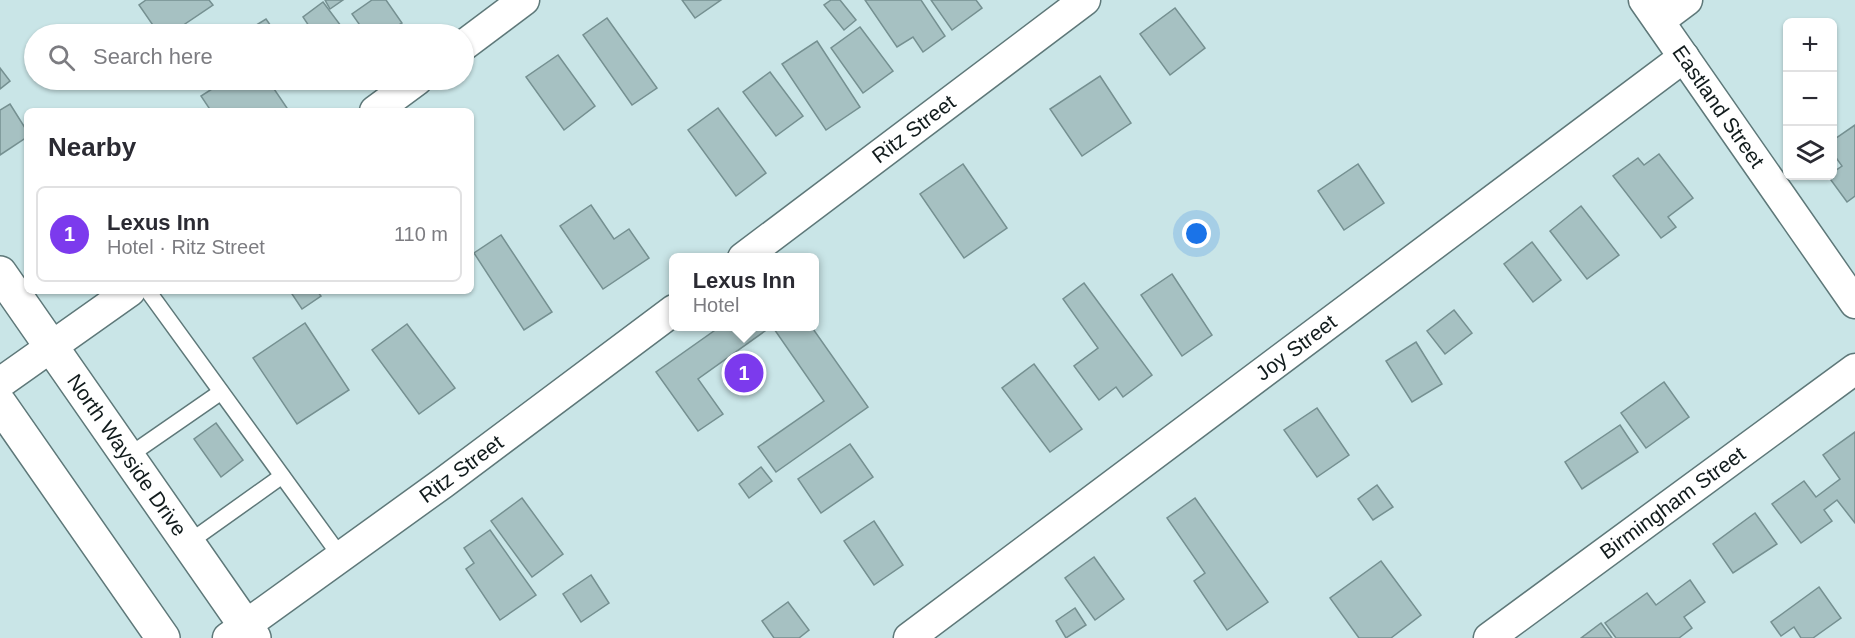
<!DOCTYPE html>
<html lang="en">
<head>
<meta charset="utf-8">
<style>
  :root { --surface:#fff; --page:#f2f2f3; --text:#2b2b33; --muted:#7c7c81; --line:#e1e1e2; --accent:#7c3aed }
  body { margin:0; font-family:Helvetica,sans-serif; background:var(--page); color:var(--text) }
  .controls { position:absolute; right:18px; top:18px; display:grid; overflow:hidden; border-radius:9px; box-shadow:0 2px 4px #0004 }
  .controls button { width:54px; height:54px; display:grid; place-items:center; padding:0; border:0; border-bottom:2px solid var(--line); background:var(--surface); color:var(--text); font:30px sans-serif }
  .you { position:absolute; left:1197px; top:234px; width:21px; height:21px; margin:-15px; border:4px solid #fff; border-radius:50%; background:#1a73e8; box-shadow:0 0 0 9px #1a73e833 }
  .badge { display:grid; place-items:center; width:39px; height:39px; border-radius:50%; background:var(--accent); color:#fff; font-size:20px; font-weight:700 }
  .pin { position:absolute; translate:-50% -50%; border:3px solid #fff; box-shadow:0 2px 6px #0006 }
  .popup { position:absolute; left:669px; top:253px; width:150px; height:78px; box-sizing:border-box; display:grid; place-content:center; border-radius:9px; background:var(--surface); filter:drop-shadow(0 2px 4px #0005); font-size:20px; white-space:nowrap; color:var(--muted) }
  .popup b { font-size:22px; color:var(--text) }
  .popup::after { content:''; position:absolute; left:50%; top:100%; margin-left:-12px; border:12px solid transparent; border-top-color:var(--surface) }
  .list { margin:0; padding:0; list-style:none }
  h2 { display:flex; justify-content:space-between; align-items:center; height:78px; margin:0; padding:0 24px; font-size:26px }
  h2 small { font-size:20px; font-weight:400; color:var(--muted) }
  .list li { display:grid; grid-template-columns:39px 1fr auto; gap:18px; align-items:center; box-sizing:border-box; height:96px; margin:0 12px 12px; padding:0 12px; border:2px solid var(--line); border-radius:9px }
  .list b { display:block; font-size:22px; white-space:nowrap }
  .list p { margin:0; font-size:20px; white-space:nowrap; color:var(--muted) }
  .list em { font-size:20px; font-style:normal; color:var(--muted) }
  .icon { flex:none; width:33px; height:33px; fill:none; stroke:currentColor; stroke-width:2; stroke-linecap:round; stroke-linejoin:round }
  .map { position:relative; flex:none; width:1855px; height:638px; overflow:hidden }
  .search { position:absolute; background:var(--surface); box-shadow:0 2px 4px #0004; left:24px; top:24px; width:450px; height:66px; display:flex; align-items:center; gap:15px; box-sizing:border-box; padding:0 21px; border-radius:33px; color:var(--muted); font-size:22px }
  .panel { position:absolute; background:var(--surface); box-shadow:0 2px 4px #0004; left:24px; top:108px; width:450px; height:186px; border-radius:9px }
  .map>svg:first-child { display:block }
  .building { fill:#a6c1c2; stroke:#759091; stroke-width:1.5 }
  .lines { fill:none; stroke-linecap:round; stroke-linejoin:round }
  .lane-casing { stroke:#5e7879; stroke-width:18 }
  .street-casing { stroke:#5e7879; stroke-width:33 }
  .secondary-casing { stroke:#5e7879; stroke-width:36 }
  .lane { stroke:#fff; stroke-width:15 }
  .street { stroke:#fff; stroke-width:30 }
  .secondary { stroke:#fff; stroke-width:33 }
  .labels { text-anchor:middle; stroke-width:4.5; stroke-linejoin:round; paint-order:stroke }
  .street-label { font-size:21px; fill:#111b1c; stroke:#d6f3f4 }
</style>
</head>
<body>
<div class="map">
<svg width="1855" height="638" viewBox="0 0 1855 638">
  <rect width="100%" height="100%" fill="#c9e5e7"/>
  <g class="building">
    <polygon points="146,0 209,0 213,5 170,34 159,34 139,5"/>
    <polygon points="325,0 343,0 330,9"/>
    <polygon points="372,0 386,0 402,23 385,34 366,34 352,14"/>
    <polygon points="682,0 721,0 695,18"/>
    <polygon points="831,0 840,0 856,20 844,30 824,5"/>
    <polygon points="865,0 921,0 945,36 923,52 913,37 897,47"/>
    <polygon points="931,0 976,0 982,8 952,30"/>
    <polygon points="323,2 347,34 297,34 309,26 303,17"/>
    <polygon points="1175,8 1205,48 1170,75 1140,34"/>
    <polygon points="607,18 657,88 632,105 583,35"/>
    <polygon points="266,19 273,29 265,34 242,34"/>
    <polygon points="860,27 893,71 863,93 831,48"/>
    <polygon points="817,41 860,107 826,130 782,64"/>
    <polygon points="558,55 595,106 564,130 526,77"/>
    <polygon points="0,68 10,81 0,89"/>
    <polygon points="770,72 803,116 776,136 743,92"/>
    <polygon points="1100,76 1131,123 1082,156 1050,109"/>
    <polygon points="226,80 268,80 289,111 211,111 201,96"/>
    <polygon points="10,104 27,131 27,137 0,155 0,110"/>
    <polygon points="718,108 766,173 736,196 688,130"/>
    <polygon points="1855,125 1855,196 1847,202 1828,176 1832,176 1832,173 1842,166 1832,152 1832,141"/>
    <polygon points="1659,154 1693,198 1668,217 1676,227 1661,238 1613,176 1638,158 1644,165"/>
    <polygon points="963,164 1007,228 964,258 920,194"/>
    <polygon points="1358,164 1384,203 1344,230 1318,191"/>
    <polygon points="591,205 614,239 629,229 649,258 603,289 560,226"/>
    <polygon points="1581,206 1619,255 1587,279 1550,231"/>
    <polygon points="501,235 552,312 524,330 474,253"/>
    <polygon points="1532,242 1561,280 1533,302 1504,264"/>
    <polygon points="1172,274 1212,335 1182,356 1141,295"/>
    <polygon points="1084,283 1152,375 1123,397 1116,387 1099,400 1074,366 1098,348 1063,299"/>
    <polygon points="290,291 317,291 321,296 302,309"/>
    <polygon points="1454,310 1472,333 1445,354 1427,331"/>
    <polygon points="305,323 349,390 297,424 253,358"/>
    <polygon points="407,324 455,388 419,414 372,350"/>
    <polygon points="721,326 772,326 698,379 723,414 698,431 656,372"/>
    <polygon points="772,326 811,326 868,407 776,472 758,447 824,401"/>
    <polygon points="1416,342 1442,384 1412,402 1386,361"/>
    <polygon points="1034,364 1082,429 1050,452 1002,388"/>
    <polygon points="1664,382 1689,417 1646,448 1621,413"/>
    <polygon points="1317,408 1349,455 1317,477 1284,430"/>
    <polygon points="216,423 243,460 221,477 194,439"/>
    <polygon points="1620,425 1638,452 1582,489 1565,462"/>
    <polygon points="1855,432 1855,523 1837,500 1824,510 1832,521 1801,543 1772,504 1804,481 1816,497 1840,479 1823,455"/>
    <polygon points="850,444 873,477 821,513 798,479"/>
    <polygon points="761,467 772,481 749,498 739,484"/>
    <polygon points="1377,485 1393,507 1373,520 1358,499"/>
    <polygon points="522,498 563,554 532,577 491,521"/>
    <polygon points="1195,498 1268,602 1227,630 1194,581 1205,573 1167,518"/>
    <polygon points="1755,513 1777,544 1733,573 1713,544"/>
    <polygon points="874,521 903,565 874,585 844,541"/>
    <polygon points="490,530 536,595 500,620 466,569 474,563 464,548"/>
    <polygon points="1094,557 1124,599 1095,620 1065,578"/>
    <polygon points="1381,561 1421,615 1391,638 1359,638 1330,598"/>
    <polygon points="591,575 609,603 581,622 563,594"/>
    <polygon points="1690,580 1705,602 1684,617 1692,628 1679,638 1616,638 1605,623 1647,593 1656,605"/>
    <polygon points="1819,587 1841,618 1813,638 1801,638 1794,627 1781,636 1771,622"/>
    <polygon points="788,602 809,630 799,638 774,638 762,621"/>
    <polygon points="1075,608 1086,625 1066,638 1056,621"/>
    <polygon points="1601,623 1612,638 1581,638"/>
  </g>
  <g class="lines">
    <defs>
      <g id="lane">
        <polyline points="148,291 341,557"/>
        <polyline points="127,457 221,392"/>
        <polyline points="188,543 282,476"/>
      </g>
      <g id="street">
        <path id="s1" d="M1644 0 1855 303"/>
        <polyline points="1659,21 1687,0"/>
        <polyline points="464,45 524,0"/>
        <polyline points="375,111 417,80"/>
        <path id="s2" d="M743 258 1085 0"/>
        <polyline points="0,383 130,291"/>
        <path id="s3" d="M228 638 443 483 674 310"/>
        <path id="s4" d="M909 638 1684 57"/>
        <path id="s5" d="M1489 638 1855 369"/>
      </g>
      <g id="secondary">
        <path id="s6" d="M0 273 254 638"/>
        <polyline points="0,404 163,638"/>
      </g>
    </defs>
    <use href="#lane" class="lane-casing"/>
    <use href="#street" class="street-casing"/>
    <use href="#secondary" class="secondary-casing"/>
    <use href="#lane" class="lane"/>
    <use href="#street" class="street"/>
    <use href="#secondary" class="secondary"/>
  </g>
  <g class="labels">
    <g class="street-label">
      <text dy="7" stroke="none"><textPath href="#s1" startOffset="130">Eastland Street</textPath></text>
      <text dy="7" stroke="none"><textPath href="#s2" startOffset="214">Ritz Street</textPath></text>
      <text dy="7" stroke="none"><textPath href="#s4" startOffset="484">Joy Street</textPath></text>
      <text dy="7" stroke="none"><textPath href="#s6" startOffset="222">North Wayside Drive</textPath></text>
      <text dy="7" stroke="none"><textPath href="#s3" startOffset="288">Ritz Street</textPath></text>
      <text dy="7" stroke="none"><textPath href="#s5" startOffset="228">Birmingham Street</textPath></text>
    </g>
  </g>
</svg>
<div class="controls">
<button>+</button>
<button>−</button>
<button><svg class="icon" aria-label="layers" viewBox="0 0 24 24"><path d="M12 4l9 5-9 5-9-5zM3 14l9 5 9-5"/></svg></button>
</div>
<div class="you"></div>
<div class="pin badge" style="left:744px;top:373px">1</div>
<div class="popup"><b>Lexus Inn</b>Hotel</div>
<div class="search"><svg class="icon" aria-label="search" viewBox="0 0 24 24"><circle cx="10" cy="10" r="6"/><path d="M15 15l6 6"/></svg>Search here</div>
<section class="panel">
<h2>Nearby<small></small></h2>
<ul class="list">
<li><span class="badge">1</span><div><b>Lexus Inn</b><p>Hotel · Ritz Street</p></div><em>110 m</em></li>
</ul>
</section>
</div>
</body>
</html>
